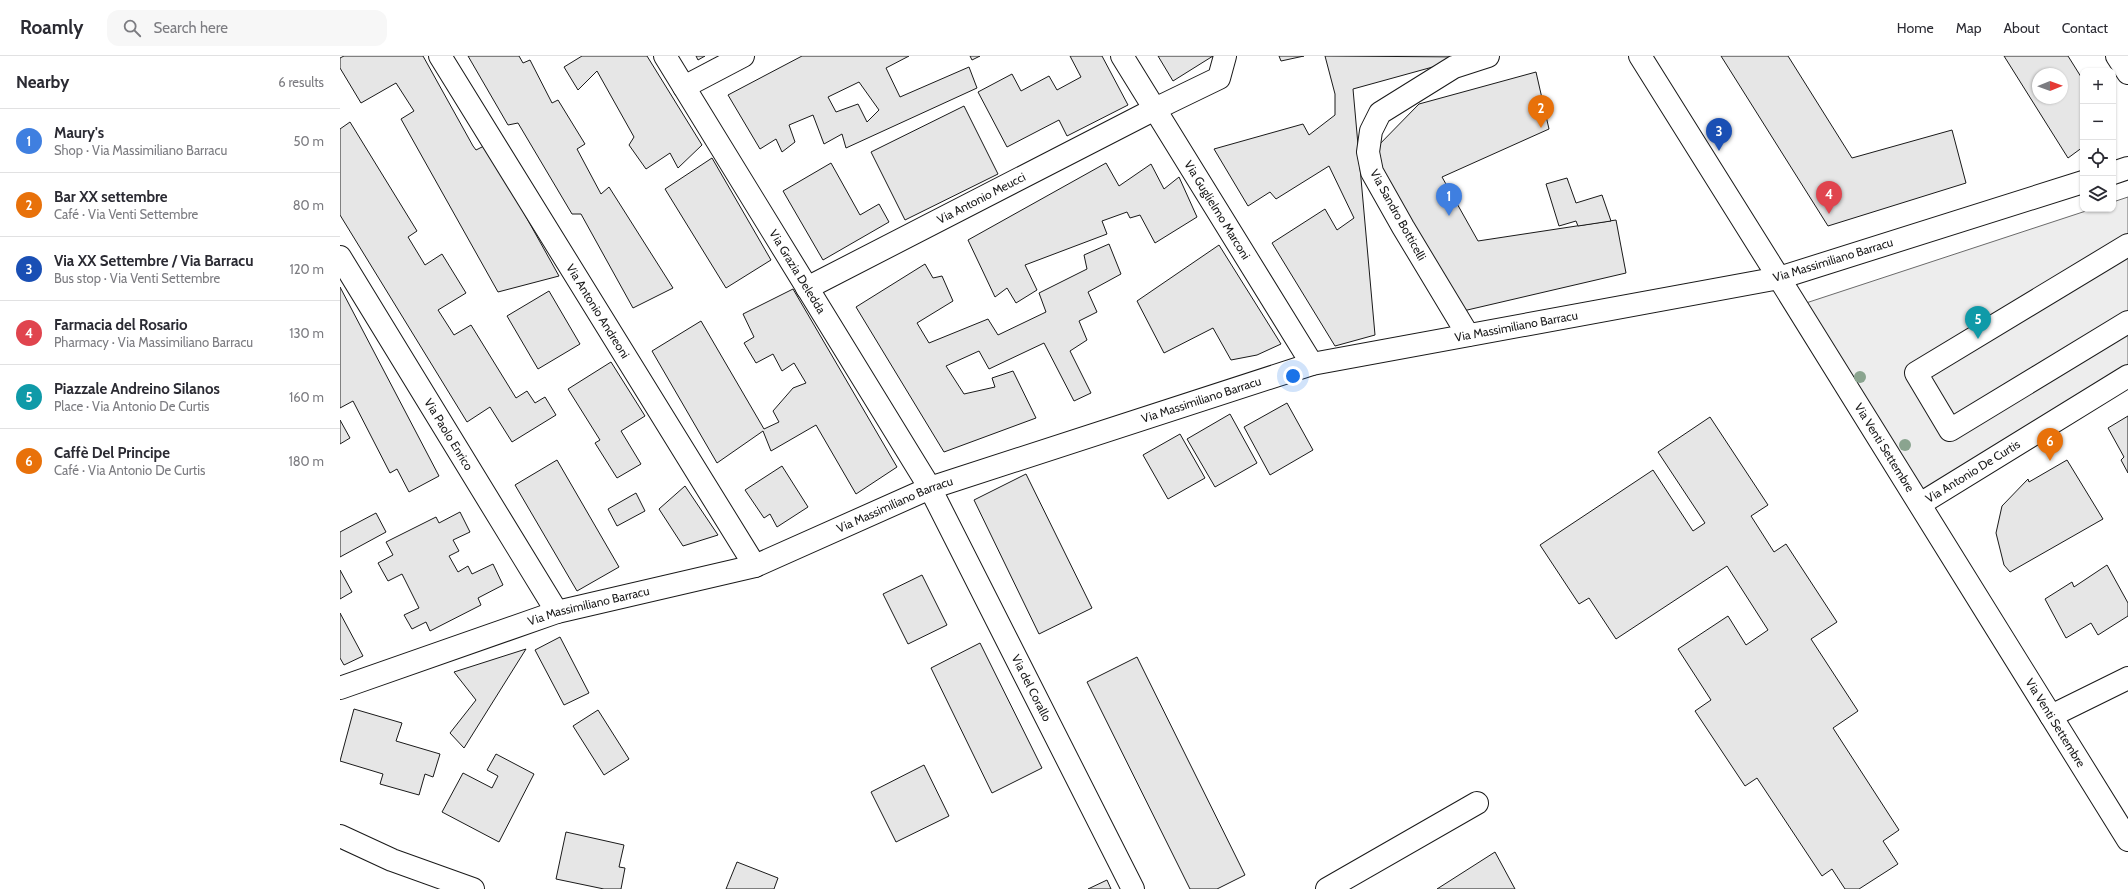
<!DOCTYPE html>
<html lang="en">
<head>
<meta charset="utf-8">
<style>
  :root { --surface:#fff; --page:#f7f7f7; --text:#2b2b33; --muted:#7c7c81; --line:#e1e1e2; --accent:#111827 }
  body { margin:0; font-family:Cabin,sans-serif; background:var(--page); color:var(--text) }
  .controls { position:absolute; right:12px; top:12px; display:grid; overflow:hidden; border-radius:8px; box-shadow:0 1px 3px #0004 }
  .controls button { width:36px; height:36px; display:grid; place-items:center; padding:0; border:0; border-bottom:1px solid var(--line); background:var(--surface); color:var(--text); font:20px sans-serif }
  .compass { position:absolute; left:1692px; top:12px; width:36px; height:36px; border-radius:50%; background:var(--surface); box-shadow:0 1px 3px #0004; rotate:89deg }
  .you { position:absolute; left:953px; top:320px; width:14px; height:14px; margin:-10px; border:3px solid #fff; border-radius:50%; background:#1a73e8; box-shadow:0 0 0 6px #1a73e833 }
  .badge { display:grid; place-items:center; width:26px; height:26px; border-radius:50%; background:var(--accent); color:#fff; font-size:13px; font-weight:700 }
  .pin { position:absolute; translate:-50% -33px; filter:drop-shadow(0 1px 2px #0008) }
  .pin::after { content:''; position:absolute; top:21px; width:14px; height:12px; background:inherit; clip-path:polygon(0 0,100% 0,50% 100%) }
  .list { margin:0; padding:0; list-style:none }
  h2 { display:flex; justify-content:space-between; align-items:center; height:52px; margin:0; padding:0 16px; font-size:17px }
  h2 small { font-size:13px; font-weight:400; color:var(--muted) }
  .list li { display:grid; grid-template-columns:26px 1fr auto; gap:12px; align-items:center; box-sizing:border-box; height:64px; padding:0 16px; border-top:1px solid var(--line) }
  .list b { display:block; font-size:15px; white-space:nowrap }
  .list p { margin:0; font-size:13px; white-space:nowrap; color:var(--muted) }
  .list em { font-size:13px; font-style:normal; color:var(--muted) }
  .icon { flex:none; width:22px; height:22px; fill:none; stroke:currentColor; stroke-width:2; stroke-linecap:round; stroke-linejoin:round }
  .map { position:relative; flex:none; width:1788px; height:833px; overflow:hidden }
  header { display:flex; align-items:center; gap:24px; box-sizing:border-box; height:56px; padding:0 20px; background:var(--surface); border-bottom:1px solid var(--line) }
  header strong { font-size:19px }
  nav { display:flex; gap:22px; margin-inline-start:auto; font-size:14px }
  .search { width:280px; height:36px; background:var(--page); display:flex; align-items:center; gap:10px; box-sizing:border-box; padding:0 14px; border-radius:12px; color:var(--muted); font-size:15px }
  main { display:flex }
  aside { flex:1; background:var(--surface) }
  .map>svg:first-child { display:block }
  .parking { fill:#ededed; stroke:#6a6a6a }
  .building { fill:#e6e6e6; stroke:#1a1a1a; fill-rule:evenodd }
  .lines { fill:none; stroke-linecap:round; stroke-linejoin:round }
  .minor-casing { stroke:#1a1a1a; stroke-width:24 }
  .major-casing { stroke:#1a1a1a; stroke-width:24 }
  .minor { stroke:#fff; stroke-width:22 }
  .major { stroke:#fff; stroke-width:22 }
  .tree { fill:#8aa48f }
  .labels { text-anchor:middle; stroke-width:3; stroke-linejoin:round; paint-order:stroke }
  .street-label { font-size:12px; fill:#1a1a1a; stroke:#fff }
</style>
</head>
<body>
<header>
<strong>Roamly</strong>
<div class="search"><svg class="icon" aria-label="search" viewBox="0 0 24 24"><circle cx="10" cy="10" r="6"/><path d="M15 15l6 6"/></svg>Search here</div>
<nav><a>Home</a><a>Map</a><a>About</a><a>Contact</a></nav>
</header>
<main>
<aside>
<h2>Nearby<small>6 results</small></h2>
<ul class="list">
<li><span class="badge" style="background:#3f7fe0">1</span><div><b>Maury's</b><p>Shop · Via Massimiliano Barracu</p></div><em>50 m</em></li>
<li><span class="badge" style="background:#e8710a">2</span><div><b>Bar XX settembre</b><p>Café · Via Venti Settembre</p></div><em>80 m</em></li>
<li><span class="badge" style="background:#1a4fb4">3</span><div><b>Via XX Settembre / Via Barracu</b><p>Bus stop · Via Venti Settembre</p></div><em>120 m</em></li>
<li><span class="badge" style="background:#e0444e">4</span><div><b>Farmacia del Rosario</b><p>Pharmacy · Via Massimiliano Barracu</p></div><em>130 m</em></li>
<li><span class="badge" style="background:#0f9aa8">5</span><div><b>Piazzale Andreino Silanos</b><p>Place · Via Antonio De Curtis</p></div><em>160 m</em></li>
<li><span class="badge" style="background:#e8710a">6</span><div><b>Caffè Del Principe</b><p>Café · Via Antonio De Curtis</p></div><em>180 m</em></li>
</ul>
</aside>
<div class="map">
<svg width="1788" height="833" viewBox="0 0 1788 833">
  <rect width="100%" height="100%" fill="#fff"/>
  <polygon class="parking" points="1788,141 1788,320 1587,444 1466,247 1752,153 1773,153 1773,146"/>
  <g class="building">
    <polygon points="4,0 83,0 133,90 136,94 146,89 219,220 158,236 61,63 74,55 56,27 21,47 0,12 0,2"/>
    <polygon points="128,0 179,0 183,7 190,4 212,47 218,44 245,88 237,93 261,138 269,131 333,232 293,252 241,158 232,158 178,67 168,69"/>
    <polygon points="242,0 307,0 362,89 338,112 330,97 306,113 289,89 294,81 257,15 238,34 224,11"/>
    <polygon points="356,0 365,0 358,4"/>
    <path d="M462 0H569L546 12 560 41 629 11 637 32 506 92 502 78 484 88 473 59 449 69 455 86 442 96 436 83 420 93 388 39ZM519 26 539 54 527 66 518 48 496 56 488 41Z"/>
    <polygon points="630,0 640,0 632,4"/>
    <polygon points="730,0 762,0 788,49 727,80 719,64 667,91 638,36 672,18 681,35 709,20 717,34 741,21"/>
    <polygon points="818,0 873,0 833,25"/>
    <polygon points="939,0 964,0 941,5"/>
    <polygon points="985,0 1129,1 1013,33 1035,279 995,290 932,187 985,153 997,174 1014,162 989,110 936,143 930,136 908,150 874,93 963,68 969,79 995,59 995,38"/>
    <polygon points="1381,0 1448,0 1512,102 1612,74 1626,127 1488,170"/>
    <path d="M1664 0H1728L1743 24V91L1728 102ZM1698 18H1722V42H1698Z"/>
    <polygon points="1196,16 1209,73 1102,121 1138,185 1276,164 1286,217 1123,255 1032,96 1079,48"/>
    <polygon points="624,50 658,118 565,164 531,96"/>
    <polygon points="10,66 77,175 68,181 85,209 102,198 126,237 98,254 114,279 131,269 176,342 187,335 195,347 205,341 216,359 172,386 150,351 127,366 0,159 0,73"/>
    <polygon points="372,102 431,204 386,232 325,133"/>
    <polygon points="491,107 520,159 539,148 549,166 483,204 443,135"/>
    <polygon points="766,107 779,130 811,108 824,133 839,121 857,161 815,187 800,159 790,162 787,156 762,165 767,178 685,209 697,234 676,247 667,232 655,241 628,184"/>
    <polygon points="1227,122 1236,147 1262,139 1271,165 1238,170 1236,165 1219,170 1206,128"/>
    <polygon points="769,188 781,218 748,236 757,256 739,265 747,284 730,295 751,337 734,345 704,287 649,313 639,295 606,310 624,338 655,331 652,322 673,315 696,362 604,396 516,251 585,208 593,222 602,220 613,245 577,267 589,287 648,263 658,279 706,256 699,237 747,213 744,199"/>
    <polygon points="879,189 941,288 917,299 891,304 873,272 824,297 797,245"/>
    <polygon points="0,231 99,420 69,436 57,413 50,417 13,345 0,352"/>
    <polygon points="453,233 557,411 516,438 476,369 431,395 423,375 377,407 312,295 361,265 424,373 439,366 433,355 453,332 466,327 454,307 442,315 433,298 416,307 404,287 414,281 403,258"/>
    <polygon points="209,235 240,288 198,313 167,260"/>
    <polygon points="271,306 305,360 281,375 301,408 277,422 255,387 260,384 228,333"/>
    <polygon points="947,347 973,394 930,419 904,371"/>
    <polygon points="890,358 917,407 875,431 847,383"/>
    <polygon points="1788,360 1788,417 1781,404 1784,401 1768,372"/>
    <polygon points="1370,361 1428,449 1411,460 1434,496 1446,488 1497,566 1471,583 1518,655 1493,672 1559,774 1543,785 1558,808 1519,833 1505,833 1492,813 1482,820 1417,722 1405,730 1355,655 1371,644 1338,593 1388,560 1406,589 1428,574 1387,510 1276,583 1249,542 1239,548 1200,489 1313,414 1353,475 1365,467 1318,396"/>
    <polygon points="0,364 10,382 0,388"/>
    <polygon points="840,378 865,422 828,443 803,399"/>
    <polygon points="217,404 279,511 237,535 175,429"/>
    <polygon points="1727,404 1763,463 1670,516 1664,509 1656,477 1662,450 1688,423 1689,426"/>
    <polygon points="442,410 468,451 437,471 430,458 424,462 405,434"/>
    <polygon points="686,418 752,552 699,578 634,444"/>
    <polygon points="345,430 378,479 343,490 319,453"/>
    <polygon points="296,437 305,455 277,470 268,453"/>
    <polygon points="120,456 130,476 113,484 119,495 109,500 118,516 128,510 132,518 153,508 163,529 138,542 141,549 90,575 86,566 72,573 64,559 79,552 62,518 48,525 38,507 53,499 46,486 96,461 99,467"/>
    <polygon points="36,457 46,476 0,501 0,476"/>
    <polygon points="1767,509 1788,547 1788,560 1758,579 1751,567 1726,582 1705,543 1732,526 1734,531"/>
    <polygon points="0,514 12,536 0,543"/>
    <polygon points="582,519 607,569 568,588 543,538"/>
    <polygon points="0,557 23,600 4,609 0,602"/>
    <polygon points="220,581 249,637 224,649 195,594"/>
    <polygon points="640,587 702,712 652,737 591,612"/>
    <polygon points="186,593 124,692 110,677 136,644 114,616"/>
    <polygon points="797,601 905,819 877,833 850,833 747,626"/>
    <polygon points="14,653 62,667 56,685 100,698 93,721 85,718 79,739 40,728 43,718 0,705"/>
    <polygon points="258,654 289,703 264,719 233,670"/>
    <polygon points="156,698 194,718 159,786 102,756 123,717 152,732 158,720 147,714"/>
    <polygon points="584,709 609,760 556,786 531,736"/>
    <polygon points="226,776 284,789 279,811 285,812 281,833 264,833 216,823"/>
    <polygon points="1155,796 1175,833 1097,833"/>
    <polygon points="397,806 438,822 434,833 386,833"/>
    <polygon points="767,824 771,833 748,833"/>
  </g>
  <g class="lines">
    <defs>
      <g id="minor">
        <path id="s1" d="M100 0 415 510"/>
        <path id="s2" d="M325 0 590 432 793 833"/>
        <path id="s3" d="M782 0 972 308"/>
        <polyline points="1777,0 1788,17"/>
        <polyline points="344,31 403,0"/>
        <polyline points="1788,189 1576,317 1610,374 1788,266"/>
        <path id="s4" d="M0 201 217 556"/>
        <path id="s5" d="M467 232 815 53 879 22 885 0"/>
        <polyline points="1128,279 1063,171 1032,116 1028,96 1031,75 1040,57 1114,11 1148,0"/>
        <path id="s6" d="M1580 448 1788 320"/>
        <path id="s7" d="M0 632 217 556 415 510 590 432 972 308 1439 222 1788 784"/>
        <polyline points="1711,660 1788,622"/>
        <polyline points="0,780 52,804 133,833"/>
        <polyline points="987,833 1137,747"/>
      </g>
      <g id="major">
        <polyline points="1300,0 1439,222 1743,126"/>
        <polyline points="1773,117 1788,112"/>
      </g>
    </defs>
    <use href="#minor" class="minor-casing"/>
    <use href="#major" class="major-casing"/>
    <use href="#minor" class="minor"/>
    <use href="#major" class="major"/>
  </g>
  <g class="tree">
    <circle cx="1520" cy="321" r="6"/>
    <circle cx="1565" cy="389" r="6"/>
  </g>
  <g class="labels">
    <g class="street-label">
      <text dy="4" stroke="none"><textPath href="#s5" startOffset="196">Via Antonio Meucci</textPath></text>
      <text dy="4" stroke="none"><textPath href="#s3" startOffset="181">Via Guglielmo Marconi</textPath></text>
      <text transform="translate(1058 159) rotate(61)" y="4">Via Sandro Botticelli</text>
      <text transform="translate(1493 204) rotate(-17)" y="4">Via Massimiliano Barracu</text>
      <text dy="4" stroke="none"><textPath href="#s2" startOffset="253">Via Grazia Deledda</textPath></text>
      <text dy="4" stroke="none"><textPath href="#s1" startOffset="300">Via Antonio Andreoni</textPath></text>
      <text dy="4" stroke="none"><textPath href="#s7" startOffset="1234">Via Massimiliano Barracu</textPath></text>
      <text dy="4" stroke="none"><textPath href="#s7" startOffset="910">Via Massimiliano Barracu</textPath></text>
      <text dy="4" stroke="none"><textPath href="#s4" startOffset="208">Via Paolo Enrico</textPath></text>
      <text dy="4" stroke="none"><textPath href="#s7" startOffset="1701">Via Venti Settembre</textPath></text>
      <text dy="4" stroke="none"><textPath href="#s6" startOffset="62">Via Antonio De Curtis</textPath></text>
      <text dy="4" stroke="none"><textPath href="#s7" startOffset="586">Via Massimiliano Barracu</textPath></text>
      <text dy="4" stroke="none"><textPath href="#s7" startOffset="262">Via Massimiliano Barracu</textPath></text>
      <text dy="4" stroke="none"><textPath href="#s2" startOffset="731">Via del Corallo</textPath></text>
      <text dy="4" stroke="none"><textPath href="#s7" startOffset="2025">Via Venti Settembre</textPath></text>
    </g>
  </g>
</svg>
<div class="controls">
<button>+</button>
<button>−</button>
<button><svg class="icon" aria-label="locate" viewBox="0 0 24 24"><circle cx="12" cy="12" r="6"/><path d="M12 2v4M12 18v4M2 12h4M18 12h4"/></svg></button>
<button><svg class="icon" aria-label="layers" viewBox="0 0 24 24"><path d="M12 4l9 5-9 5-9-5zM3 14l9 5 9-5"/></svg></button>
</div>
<svg class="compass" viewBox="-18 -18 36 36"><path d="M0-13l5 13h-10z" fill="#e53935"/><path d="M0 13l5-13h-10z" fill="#7c7c81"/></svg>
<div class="you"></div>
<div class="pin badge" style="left:1109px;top:160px;background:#3f7fe0">1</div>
<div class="pin badge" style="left:1201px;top:72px;background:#e8710a">2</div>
<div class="pin badge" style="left:1379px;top:95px;background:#1a4fb4">3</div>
<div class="pin badge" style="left:1489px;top:158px;background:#e0444e">4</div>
<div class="pin badge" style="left:1638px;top:283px;background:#0f9aa8">5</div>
<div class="pin badge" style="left:1710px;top:405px;background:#e8710a">6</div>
</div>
</main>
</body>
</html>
